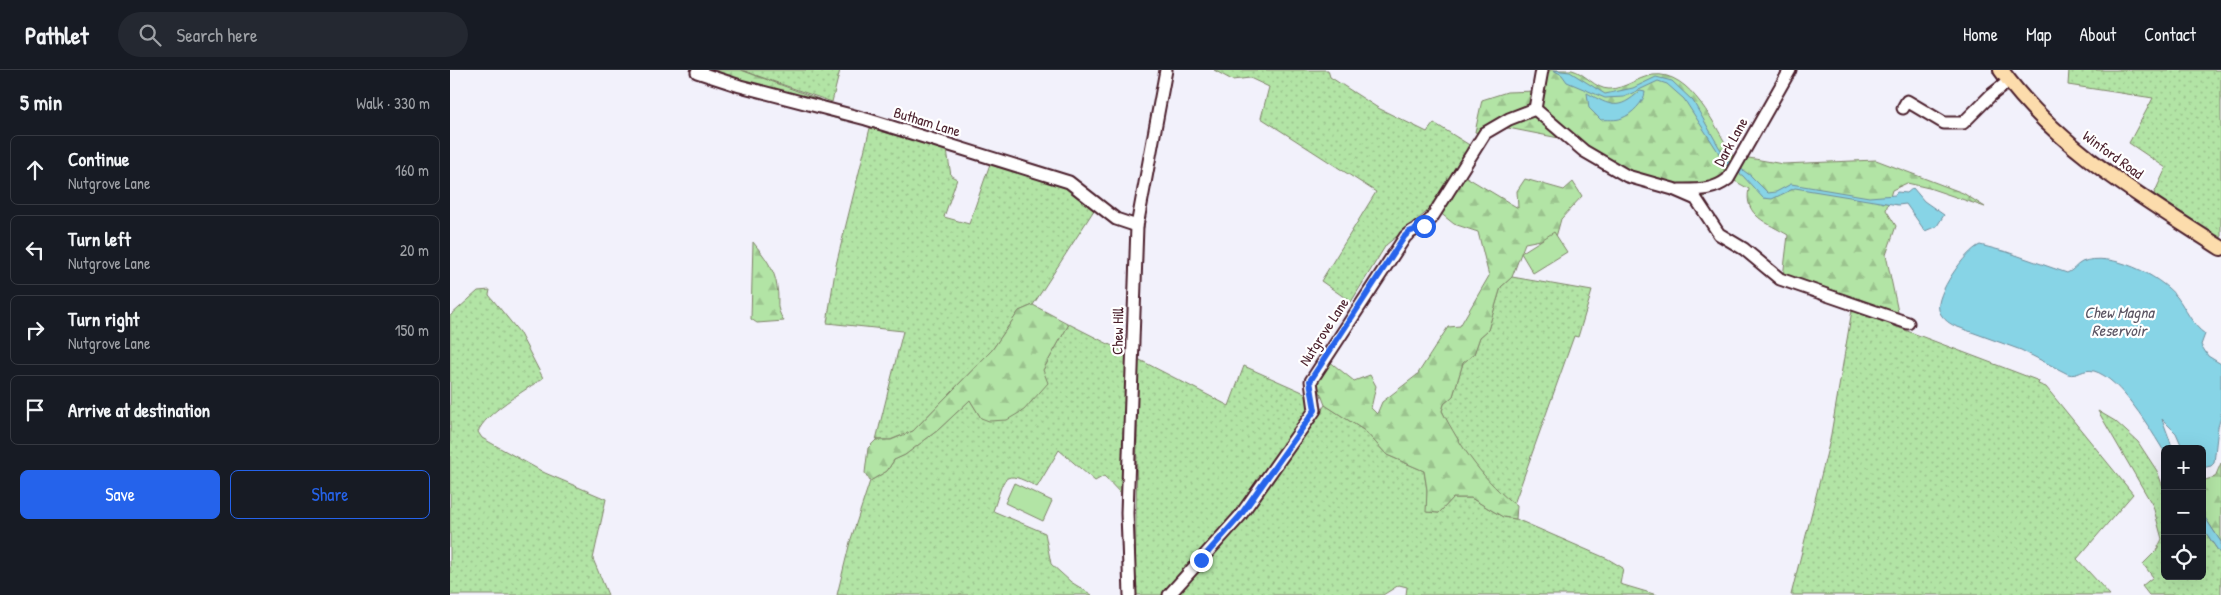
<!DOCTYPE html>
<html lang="en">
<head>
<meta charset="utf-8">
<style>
  :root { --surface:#171b24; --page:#242831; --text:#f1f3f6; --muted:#9ea1a6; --line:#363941; --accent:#2563eb }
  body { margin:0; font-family:"Patrick Hand",sans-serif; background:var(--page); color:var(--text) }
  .controls { position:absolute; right:15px; bottom:15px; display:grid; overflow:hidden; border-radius:8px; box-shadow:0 5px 20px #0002 }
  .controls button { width:45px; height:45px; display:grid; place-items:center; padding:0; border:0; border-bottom:1px solid var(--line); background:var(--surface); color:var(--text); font:25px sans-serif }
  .stop { position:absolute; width:15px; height:15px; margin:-11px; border:4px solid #2563eb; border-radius:50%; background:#fff }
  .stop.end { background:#2563eb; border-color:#fff; box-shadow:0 1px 5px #0008 }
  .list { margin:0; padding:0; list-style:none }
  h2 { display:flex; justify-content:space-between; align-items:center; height:65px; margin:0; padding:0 20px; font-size:21px }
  h2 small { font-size:16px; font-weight:400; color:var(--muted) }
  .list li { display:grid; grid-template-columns:32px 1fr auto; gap:15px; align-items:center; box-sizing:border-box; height:70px; margin:0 10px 10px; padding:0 10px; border:1px solid var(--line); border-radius:8px }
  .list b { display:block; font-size:19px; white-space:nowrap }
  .list p { margin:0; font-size:16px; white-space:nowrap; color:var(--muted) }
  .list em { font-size:16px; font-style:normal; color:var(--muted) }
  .actions { display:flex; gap:10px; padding:15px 20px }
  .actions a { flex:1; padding:11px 0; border:1px solid var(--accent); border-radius:8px; text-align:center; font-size:18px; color:var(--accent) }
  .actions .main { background:var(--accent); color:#fff }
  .icon { flex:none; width:28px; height:28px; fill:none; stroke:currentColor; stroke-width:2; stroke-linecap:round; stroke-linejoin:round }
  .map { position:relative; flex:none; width:1771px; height:525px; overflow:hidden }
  header { display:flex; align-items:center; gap:30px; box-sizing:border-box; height:70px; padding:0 25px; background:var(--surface); border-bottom:1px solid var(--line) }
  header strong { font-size:24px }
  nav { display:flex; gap:28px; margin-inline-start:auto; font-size:18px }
  .search { width:350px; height:45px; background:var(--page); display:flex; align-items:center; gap:12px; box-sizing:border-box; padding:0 18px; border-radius:28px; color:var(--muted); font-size:19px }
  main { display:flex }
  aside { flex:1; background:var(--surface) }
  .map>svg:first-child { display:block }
  .grass { fill:url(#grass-dots); stroke:#7e8268 }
  .forest { fill:url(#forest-firs); stroke:#7e8268 }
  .pitch { fill:#b2e4a5; stroke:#7e8268 }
  .water { fill:#87d4e6; stroke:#6f8c9b }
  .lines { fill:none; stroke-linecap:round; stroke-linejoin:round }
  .minor-casing { stroke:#4a1f2b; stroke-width:15 }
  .major-casing { stroke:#4a1f2b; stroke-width:18 }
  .minor { stroke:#fff; stroke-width:11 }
  .major { stroke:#fcdcac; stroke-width:14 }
  .route { stroke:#2563eb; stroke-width:6 }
  .labels { text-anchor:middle; stroke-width:4.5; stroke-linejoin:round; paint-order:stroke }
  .street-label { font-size:15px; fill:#4a1f2b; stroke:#fff }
  .water-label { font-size:16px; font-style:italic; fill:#5c5563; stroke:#fff }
</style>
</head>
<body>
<header>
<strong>Pathlet</strong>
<div class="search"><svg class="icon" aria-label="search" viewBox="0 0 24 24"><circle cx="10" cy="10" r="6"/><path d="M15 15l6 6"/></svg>Search here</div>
<nav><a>Home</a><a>Map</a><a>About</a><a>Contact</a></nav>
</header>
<main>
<aside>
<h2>5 min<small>Walk · 330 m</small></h2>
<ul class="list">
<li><svg class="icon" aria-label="ahead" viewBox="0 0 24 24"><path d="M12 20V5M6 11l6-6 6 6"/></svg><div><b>Continue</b><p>Nutgrove Lane</p></div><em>160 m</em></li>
<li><svg class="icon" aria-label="left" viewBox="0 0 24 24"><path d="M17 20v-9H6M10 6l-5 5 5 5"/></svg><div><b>Turn left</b><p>Nutgrove Lane</p></div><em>20 m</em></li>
<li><svg class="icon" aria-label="right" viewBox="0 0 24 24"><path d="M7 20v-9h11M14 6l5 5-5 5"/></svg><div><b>Turn right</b><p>Nutgrove Lane</p></div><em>150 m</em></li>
<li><svg class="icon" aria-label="arrive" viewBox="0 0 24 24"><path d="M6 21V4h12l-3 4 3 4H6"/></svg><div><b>Arrive at destination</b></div></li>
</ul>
<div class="actions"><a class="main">Save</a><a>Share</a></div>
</aside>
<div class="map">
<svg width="1771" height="525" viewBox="0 0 1771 525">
  <defs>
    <pattern id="grass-dots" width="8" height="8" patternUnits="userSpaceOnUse" patternTransform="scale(1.25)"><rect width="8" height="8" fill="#b2e4a5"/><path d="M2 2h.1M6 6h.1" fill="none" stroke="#9bc38e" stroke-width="1.8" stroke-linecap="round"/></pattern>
    <pattern id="forest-firs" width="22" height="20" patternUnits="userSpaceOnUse" patternTransform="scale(1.25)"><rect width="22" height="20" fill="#b2e4a5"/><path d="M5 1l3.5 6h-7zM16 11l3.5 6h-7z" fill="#9bc38e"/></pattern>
  </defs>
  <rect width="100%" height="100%" fill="#f2f1fb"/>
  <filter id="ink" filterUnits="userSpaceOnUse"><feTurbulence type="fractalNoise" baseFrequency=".02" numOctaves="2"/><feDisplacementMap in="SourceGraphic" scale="10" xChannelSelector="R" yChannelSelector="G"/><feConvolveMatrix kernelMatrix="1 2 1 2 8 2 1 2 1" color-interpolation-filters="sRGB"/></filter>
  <g filter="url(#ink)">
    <g class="grass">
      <polygon points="291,0 390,0 382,32"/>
      <polygon points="764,0 878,0 880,7 928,38 977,62 984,53 1021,76 979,140 936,175 901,232 871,211 926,122 811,48 819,17 800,8 782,10"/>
      <polygon points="1619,0 1771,0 1771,170 1703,126 1716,98 1679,73 1703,28 1618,15"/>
      <polygon points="420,58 497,80 501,106 507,109 494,147 519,154 540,94 553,96 616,117 646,137 583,235 569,241 542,280 463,361 440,370 426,370 453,261 377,253 386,195"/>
      <path d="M1062 207 1142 221 1128 267 1124 266 1064 434C1033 412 1009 375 992 341L994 334 1003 326 1013 293 1024 284 1030 267 1038 260 1051 217Z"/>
      <path d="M40 220 39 225 69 262 93 308C77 319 34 344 28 362L32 368 95 403 156 429 143 489 158 525H0V246L28 221Z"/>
      <polygon points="1402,240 1589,311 1588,314 1596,317 1683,424 1627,489 1660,525 1341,525 1380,370"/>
      <path d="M619 254 678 284 673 426 654 406 645 411 609 380 587 417C551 397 555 408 543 441L595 463 601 494 621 512 642 525H387L400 472 420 411 437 401 444 390 455 385 488 360 520 330 531 348 593 300Z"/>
      <polygon points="688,289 779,336 794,296 857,324 862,340 787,444 716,525 685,525"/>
      <polygon points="875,335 915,361 937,385 974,401 977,420 977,442 989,443 1003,428 1021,428 1053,447 1066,449 1158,489 1173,498 1170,514 1207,525 956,525 957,517 949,515 933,525 727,525 790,456"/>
      <polygon points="1648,341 1665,351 1688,372 1707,401 1715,422 1715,506 1752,506 1752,457 1771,485 1771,525 1699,525 1692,516 1703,507 1693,494 1706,481 1712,469 1703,436"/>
    </g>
    <g class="forest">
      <polygon points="257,0 291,0 401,41 395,51 291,21"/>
      <path d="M1095 0C1103 0 1114 0 1122 0 1135 3 1145 19 1159 19 1175 19 1188 7 1203 5 1241 0 1266 58 1282 85L1333 94 1426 90 1513 123 1535 137 1479 118 1457 113 1442 120 1436 140 1446 156 1436 185 1448 242 1441 244 1333 207 1338 165C1318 153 1293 146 1299 119L1283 110 1251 129 1243 124 1139 92 1119 70 1058 58 1038 65 1025 62 1032 30 1057 22 1087 21Z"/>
      <path d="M1013 105 1068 138 1067 121 1075 109 1114 120 1123 112 1132 126 1111 149 1106 167 1075 173 1062 207 1051 217 1038 260 1030 267 1024 284 1013 293 1003 326 994 334 992 341C1010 376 1035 413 1067 436L1066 449 1053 447 1021 428H1003L989 443 976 442 977 420 974 401 937 385 915 361 875 335 866 311 879 291 904 311 920 305 926 316 921 338 927 344 932 332 967 305 998 257 1010 256 1039 206 1028 162 1004 154 989 142Z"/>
      <path d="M303 172C314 186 325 199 327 217 330 234 324 235 334 251L307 253 301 249Z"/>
      <polygon points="583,235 619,254 593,300 598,313 574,340 557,350 539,351 531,348 520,330 488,360 455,385 444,390 437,401 420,411 415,403 418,378 426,370 441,370 463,361 542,280 569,241"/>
      <polygon points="1771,393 1771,472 1752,443 1752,411 1765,407"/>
    </g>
    <g class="pitch">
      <polygon points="1104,162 1117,182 1083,203 1071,183"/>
      <polygon points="564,413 602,431 593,451 555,433"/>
    </g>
    <g class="water">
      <polygon points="1103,0 1120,2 1155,24 1183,18 1206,7 1222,11 1243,31 1269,77 1282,96 1290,98 1301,106 1318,123 1326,122 1341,114 1419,127 1445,125 1447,122 1457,123 1463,118 1474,131 1494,145 1487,156 1475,161 1456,134 1448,135 1345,118 1322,129 1313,128 1293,106 1276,94 1234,29 1217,14 1208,11 1174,27 1155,28 1117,12 1112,5"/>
      <path d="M1190 21 1195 22C1195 31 1181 45 1172 48 1166 51 1157 49 1151 50L1139 38 1137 23C1161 36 1168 41 1190 21Z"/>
      <path d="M1530 175 1557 182 1617 203C1623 201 1626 195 1632 192 1661 181 1709 205 1727 227 1736 239 1742 255 1755 264L1751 275 1758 286 1771 294V347L1768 357 1764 393 1761 396 1752 398V379H1733L1726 363 1712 349 1723 379H1715V383C1701 360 1670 308 1644 301 1633 298 1628 307 1618 304L1571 280 1505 256C1498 253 1491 247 1489 240 1485 225 1515 181 1530 175Z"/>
      <polygon points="1752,443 1771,472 1771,485 1752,457"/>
    </g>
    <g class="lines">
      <defs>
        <g id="minor">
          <polyline points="247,2 290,16 416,49 619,112 666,149 687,156"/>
          <polyline points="1453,38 1457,31 1494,53 1513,53 1541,25 1559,11"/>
          <polyline points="1085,39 1134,81 1177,106 1223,119 1246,129 1269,164 1294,179 1330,209 1458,253"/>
          <polyline points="1085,39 1092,0"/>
          <path d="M1229 120C1247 120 1263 121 1278 109L1340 0"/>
          <polyline points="680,525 677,443 687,156 716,0"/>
          <path d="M719 525 790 446 865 340 861 311 955 167C963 158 972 159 981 149L1035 63 1059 49 1085 39"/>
        </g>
        <path id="major" d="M1551 0C1607 78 1692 127 1771 178"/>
      </defs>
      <use href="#minor" class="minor-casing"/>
      <use href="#major" class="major-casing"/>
      <use href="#minor" class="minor"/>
      <use href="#major" class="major"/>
    </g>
  </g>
  <g class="lines" filter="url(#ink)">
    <polyline class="route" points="751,490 790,446 865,340 860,311 954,167 959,162 974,156"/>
  </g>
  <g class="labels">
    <g class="street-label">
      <text transform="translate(477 52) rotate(17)" y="5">Butham Lane</text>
      <text transform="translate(1281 72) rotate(-61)" y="5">Dark Lane</text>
      <text transform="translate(1663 85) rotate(36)" y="5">Winford Road</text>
      <text transform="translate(668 261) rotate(-89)" y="5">Chew Hill</text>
      <text transform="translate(874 262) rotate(-57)" y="5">Nutgrove Lane</text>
    </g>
    <g class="water-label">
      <text x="1669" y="248">Chew Magna<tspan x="1669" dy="18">Reservoir</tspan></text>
    </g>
  </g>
</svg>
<div class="controls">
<button>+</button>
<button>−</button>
<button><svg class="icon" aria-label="locate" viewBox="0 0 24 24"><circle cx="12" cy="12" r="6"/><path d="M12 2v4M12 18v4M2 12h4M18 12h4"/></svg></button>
</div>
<div class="stop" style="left:974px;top:156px"></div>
<div class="stop end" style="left:751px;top:490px"></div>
</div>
</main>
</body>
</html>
